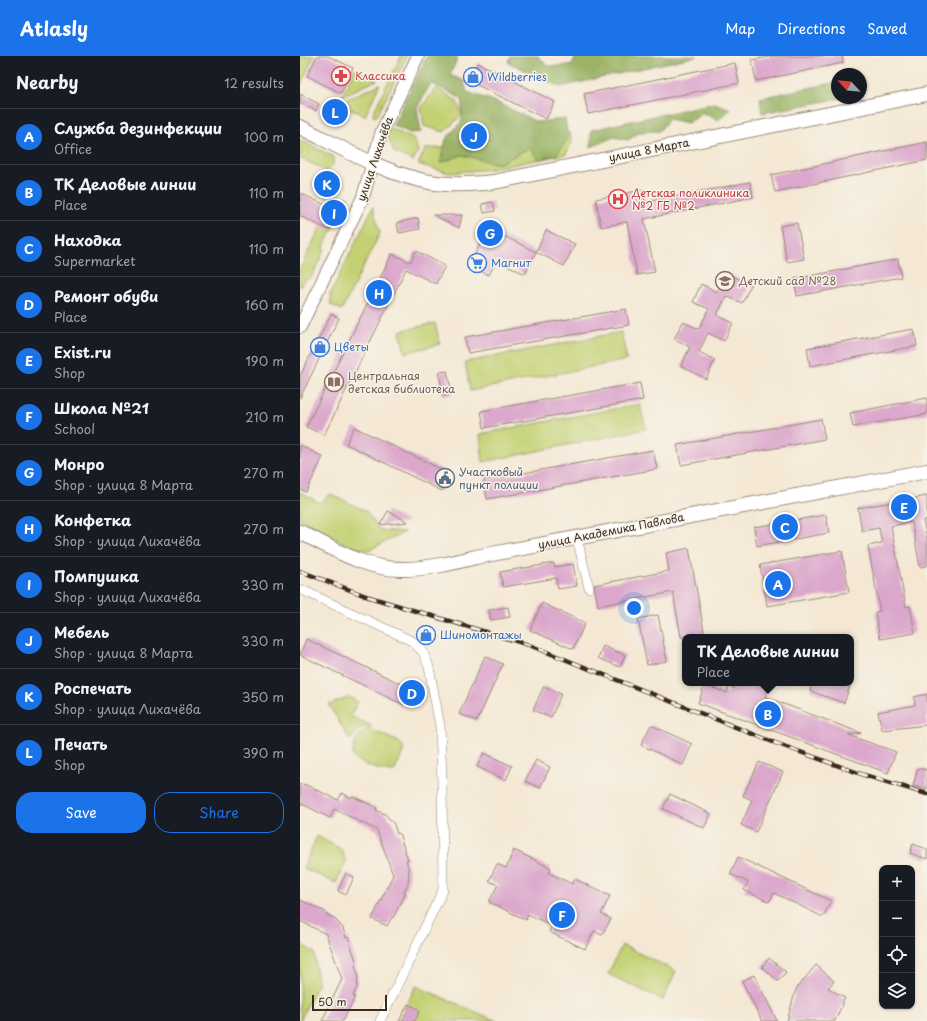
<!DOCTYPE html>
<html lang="en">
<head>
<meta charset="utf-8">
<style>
  :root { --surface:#171b24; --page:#20242c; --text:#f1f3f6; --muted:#9ea1a6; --line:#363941; --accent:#1a73e8 }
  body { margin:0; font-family:"Playpen Sans",sans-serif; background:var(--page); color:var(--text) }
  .controls { position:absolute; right:12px; bottom:12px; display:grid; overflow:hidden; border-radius:8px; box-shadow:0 1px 3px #0004 }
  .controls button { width:36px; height:36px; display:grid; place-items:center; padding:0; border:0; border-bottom:1px solid var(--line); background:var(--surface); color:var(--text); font:20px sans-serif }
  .compass { position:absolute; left:531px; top:12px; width:36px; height:36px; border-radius:50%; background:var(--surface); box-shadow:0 1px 3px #0004; rotate:296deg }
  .scale { position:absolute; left:12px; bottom:10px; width:75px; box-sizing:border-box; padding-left:4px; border:2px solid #3b2a1e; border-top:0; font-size:11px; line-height:14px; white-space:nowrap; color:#3b2a1e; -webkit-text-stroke:3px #f7f3e8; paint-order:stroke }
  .you { position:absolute; left:334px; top:552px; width:14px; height:14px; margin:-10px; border:3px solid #fff; border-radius:50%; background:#1a73e8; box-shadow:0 0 0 6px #1a73e833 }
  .badge { display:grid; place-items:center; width:26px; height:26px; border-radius:50%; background:var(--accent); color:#fff; font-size:13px; font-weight:700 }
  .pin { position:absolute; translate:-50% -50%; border:2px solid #fff; box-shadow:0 1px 4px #0006 }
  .popup { position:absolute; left:382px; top:578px; width:172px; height:52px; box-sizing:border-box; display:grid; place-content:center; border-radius:8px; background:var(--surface); filter:drop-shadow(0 1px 3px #0005); font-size:13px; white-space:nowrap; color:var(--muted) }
  .popup b { font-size:15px; color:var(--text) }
  .popup::after { content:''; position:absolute; left:50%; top:100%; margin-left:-8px; border:8px solid transparent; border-top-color:var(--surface) }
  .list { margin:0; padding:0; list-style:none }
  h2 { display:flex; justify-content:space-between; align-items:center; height:52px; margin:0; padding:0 16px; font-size:17px }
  h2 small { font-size:13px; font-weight:400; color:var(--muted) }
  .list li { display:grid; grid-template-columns:26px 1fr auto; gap:12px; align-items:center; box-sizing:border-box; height:56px; padding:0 16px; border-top:1px solid var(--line) }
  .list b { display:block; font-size:15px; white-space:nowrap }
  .list p { margin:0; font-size:13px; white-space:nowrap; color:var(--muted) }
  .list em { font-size:13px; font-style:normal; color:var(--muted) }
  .actions { display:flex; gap:8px; padding:12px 16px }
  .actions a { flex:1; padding:9px 0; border:1px solid var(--accent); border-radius:16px; text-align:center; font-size:14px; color:var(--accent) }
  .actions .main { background:var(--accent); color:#fff }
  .icon { flex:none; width:22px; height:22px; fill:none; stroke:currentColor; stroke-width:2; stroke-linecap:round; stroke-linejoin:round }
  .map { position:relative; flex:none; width:627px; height:965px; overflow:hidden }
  header { display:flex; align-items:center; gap:24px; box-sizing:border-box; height:56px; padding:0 20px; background:var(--accent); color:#fff }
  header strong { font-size:19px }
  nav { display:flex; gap:22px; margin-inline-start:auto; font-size:14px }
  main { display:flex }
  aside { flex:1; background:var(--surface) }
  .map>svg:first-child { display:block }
  .green { fill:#c3d173; stroke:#7f7e48 }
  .forest { fill:#9ab365; stroke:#6a6e42 }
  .building { fill:#dba7cc }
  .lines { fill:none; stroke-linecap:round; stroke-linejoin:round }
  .minor-casing { stroke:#988979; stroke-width:10 }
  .secondary-casing { stroke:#988979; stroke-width:14 }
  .primary-casing { stroke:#988979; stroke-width:16 }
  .minor { stroke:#fff; stroke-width:9 }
  .secondary { stroke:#fff; stroke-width:12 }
  .primary { stroke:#fff; stroke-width:14 }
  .rail-casing { stroke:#3b2a1e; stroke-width:4.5 }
  .rail { stroke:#f7f3e8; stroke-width:3; stroke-dasharray:9; stroke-linecap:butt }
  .labels { text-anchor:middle; stroke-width:3; stroke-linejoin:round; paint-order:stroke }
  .health-label { font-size:11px; fill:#be3a42; stroke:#f7f3e8; text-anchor:start }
  .shop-label { font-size:11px; fill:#366cbe; stroke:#f7f3e8; text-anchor:start }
  .street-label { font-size:11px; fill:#3b2a1e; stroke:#f7f3e8 }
  .education-label { font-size:11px; fill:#785e54; stroke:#f7f3e8; text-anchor:start }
  .service-label { font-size:11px; fill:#4e5e75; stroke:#f7f3e8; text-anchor:start }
</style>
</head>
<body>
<header>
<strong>Atlasly</strong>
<nav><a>Map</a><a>Directions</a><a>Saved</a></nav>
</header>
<main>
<aside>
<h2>Nearby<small>12 results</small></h2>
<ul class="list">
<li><span class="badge">A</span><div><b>Служба дезинфекции</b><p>Office</p></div><em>100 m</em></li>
<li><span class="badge">B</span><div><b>ТК Деловые линии</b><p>Place</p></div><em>110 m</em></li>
<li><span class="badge">C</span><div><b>Находка</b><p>Supermarket</p></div><em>110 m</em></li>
<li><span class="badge">D</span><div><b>Ремонт обуви</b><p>Place</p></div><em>160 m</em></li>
<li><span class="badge">E</span><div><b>Exist.ru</b><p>Shop</p></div><em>190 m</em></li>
<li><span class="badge">F</span><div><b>Школа №21</b><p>School</p></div><em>210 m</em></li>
<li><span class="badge">G</span><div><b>Монро</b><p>Shop · улица 8 Марта</p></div><em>270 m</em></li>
<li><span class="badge">H</span><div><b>Конфетка</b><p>Shop · улица Лихачёва</p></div><em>270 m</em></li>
<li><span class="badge">I</span><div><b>Помпушка</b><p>Shop · улица Лихачёва</p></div><em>330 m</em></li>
<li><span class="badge">J</span><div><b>Мебель</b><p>Shop · улица 8 Марта</p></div><em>330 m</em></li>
<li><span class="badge">K</span><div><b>Роспечать</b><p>Shop · улица Лихачёва</p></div><em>350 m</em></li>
<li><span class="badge">L</span><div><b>Печать</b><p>Shop</p></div><em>390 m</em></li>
</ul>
<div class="actions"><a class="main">Save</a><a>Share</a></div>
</aside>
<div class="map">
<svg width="627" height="965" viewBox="0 0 627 965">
  <rect width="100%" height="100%" fill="#f7f3e8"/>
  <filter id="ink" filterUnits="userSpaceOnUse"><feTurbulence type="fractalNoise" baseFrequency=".025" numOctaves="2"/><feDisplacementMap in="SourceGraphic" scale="8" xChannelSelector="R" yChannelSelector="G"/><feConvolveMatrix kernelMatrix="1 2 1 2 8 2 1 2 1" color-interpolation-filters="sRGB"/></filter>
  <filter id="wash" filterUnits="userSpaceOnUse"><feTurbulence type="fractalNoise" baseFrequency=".012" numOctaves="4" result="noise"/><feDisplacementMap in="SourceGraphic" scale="16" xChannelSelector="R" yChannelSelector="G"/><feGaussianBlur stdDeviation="0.9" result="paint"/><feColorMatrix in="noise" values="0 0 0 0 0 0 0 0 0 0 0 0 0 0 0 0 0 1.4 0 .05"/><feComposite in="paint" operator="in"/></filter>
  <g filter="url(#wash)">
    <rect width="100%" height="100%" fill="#f4e8d4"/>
    <g class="green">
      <polygon points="0,0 14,0 1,28 0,28"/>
      <polygon points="101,0 107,0 77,60 74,61 73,57"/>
      <polygon points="55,13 77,24 42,40"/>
      <polygon points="80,28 65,60 39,47"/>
      <polygon points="136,32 157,45 162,59 144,76 124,70 121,52"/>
      <polygon points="90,72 115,84 118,95 113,105 94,96 87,78"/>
      <polygon points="270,76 272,86 266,98 192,113 149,117 118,108 126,92 186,92"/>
      <polygon points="0,84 34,101 33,109 27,115 0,102"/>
      <polygon points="48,141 46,149 25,188 24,195 11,222 4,224 0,231 0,213 34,143"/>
      <polygon points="73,151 80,177 42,254 31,249 30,239"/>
      <polygon points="135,267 140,288 105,297 100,275"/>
      <polygon points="321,276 327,304 170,335 165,306"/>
      <polygon points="340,348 346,373 183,406 180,378"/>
      <polygon points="0,436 20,447 30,438 66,455 80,474 105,476 69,494 52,491 0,465"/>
      <polygon points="49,641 58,646 50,660 72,670 60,673 50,684 29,649"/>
      <path d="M70 673 99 686 103 690V696L94 716C81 716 63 709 53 701 52 688 57 676 70 673Z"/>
      <polygon points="17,780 41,793 46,805 36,827 3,812"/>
      <polygon points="0,888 14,896 18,928 0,965"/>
      <polygon points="322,889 376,915 363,944 308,918"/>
      <polygon points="116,930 197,965 98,965"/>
    </g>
    <g class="forest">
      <polygon points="127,0 158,1 150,19 164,25 167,36 194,45 237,66 265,63 268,82 257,98 239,104 229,92 199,108 162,99 140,107 146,83 162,65 162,43 131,27 117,52 121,76 110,77 93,69"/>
      <polygon points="210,0 238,0 247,10 263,10 272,8 277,0 397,0 260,31 208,6"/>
      <polygon points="537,26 537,42 542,42 462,57 460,42"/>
      <polygon points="414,47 431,53 418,64 403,57 388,67 369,63 359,75 340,76 328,84 314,81 291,91 291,74"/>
    </g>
    <g id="blocks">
      <g class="building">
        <polygon points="17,0 28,0 53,12 41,37 7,20"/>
        <polygon points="474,0 542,0 543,7 456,25 452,4"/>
        <polygon points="178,7 255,46 246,63 169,25"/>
        <polygon points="435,7 439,27 288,58 284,38"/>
        <polygon points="0,38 19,48 16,55 0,47"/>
        <polygon points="162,74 186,75 186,86 161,86"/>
        <polygon points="627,86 627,104 475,136 471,119"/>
        <polygon points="450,126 453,141 344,163 355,216 337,219 327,166 301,171 296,143 342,134 345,146"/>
        <polygon points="0,137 38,155 29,174 0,160"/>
        <polygon points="193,146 195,155 184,157 182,148"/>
        <polygon points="133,159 162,159 159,172"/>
        <polygon points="118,162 120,173 99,177 97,167"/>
        <polygon points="497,167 504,203 487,206 480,170"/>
        <polygon points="188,172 236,196 225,218 197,204 189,219 169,210"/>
        <polygon points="246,174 275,188 264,210 236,196"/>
        <polygon points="116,195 145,210 136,228 106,213 24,379 6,371 92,198 110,206"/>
        <polygon points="598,203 601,221 497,240 494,223"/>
        <polygon points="426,217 451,229 442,247 426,240 417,259 433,267 424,285 408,277 399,296 415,304 406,323 381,310 390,291 374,283 383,266 399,273 409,253 393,246 401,228 417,236"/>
        <polygon points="326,253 329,269 168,297 165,281"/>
        <polygon points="31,258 39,262 0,342 0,320"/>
        <polygon points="614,273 617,290 510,310 507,292"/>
        <polygon points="147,315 152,338 143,340 139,316"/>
        <polygon points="340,327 343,344 184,372 181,355"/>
        <polygon points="627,342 627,358 553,371 550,357"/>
        <polygon points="521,363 525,383 381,409 377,389"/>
        <polygon points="54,371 151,418 142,435 46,388"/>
        <polygon points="0,389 23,401 6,436 0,433"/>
        <polygon points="353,394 357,413 187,443 184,424"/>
        <polygon points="627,440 627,464 623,464 627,483 627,510 620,511 612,466 591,470 606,551 610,550 615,577 580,583 575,556 580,555 568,490 582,487 579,472 562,475 558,452"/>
        <polygon points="88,455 108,466 80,469"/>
        <polygon points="526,459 529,477 457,490 454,471"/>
        <polygon points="389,492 405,581 381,581 373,536 298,550 294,529 369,515 366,497"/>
        <polygon points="542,495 549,536 467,550 460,509"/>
        <polygon points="254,507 254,511 273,508 277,530 258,533 256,522 203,531 200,516"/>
        <polygon points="242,547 285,567 273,593 230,574"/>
        <polygon points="208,551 210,561 191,564 189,554"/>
        <polygon points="358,559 367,605 347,609 338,563"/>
        <polygon points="6,583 112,633 104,649 0,599"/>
        <polygon points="303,590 325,599 320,611 298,602"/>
        <polygon points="185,600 203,608 177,665 159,658"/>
        <polygon points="435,627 470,627 465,641 561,677 548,679 596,696 588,717 398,647 405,629 427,637 429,630 434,632"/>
        <polygon points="512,627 551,627 544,647 510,635"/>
        <polygon points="244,630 261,638 251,662 233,654"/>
        <polygon points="627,638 627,669 582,674 578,656 615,649 614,641"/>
        <polygon points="351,669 392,688 383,709 341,689"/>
        <polygon points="184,697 212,710 206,724 177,711"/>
        <polygon points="236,704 250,711 240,732 225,725"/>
        <polygon points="459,706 483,716 456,776 441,769 452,744 443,740"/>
        <polygon points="618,712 627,714 627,733 613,730"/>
        <polygon points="0,728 3,730 4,728 38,744 42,737 51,742 52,740 77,752 76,754 85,758 94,768 97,778 99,777 108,804 106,804 109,814 108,827 104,836 106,837 93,862 92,861 87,870 72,863 93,819 77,774 34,753 30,762 0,747"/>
        <polygon points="370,738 411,758 404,772 363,753"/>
        <polygon points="613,788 627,793 627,803 610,797"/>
        <polygon points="214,794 251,812 249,817 272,828 275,823 310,840 301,858 311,863 302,879 294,875 285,893 249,876 252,870 228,858 226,864 189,846 198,829 189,825 197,808 206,812"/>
        <polygon points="438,801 531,845 523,861 474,837 469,846 444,834 448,826 430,818"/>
        <polygon points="46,817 54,821 46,839 38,835"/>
        <polygon points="0,844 26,856 25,858 34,862 43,872 46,882 48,881 57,908 55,909 58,918 57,931 53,940 55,941 43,965 22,965 42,923 26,878 0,865"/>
        <polygon points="469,902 486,916 478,925 462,911"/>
        <polygon points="516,909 534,925 528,932 545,942 535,965 487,965 496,933"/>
        <polygon points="454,919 477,965 462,965 442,925"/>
        <polygon points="108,948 120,954 115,965 99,965"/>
      </g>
    </g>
  </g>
  <g filter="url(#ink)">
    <use href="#blocks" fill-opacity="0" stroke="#988979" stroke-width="1"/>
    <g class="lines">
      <defs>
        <g id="minor">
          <polyline points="277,482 289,532"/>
          <polyline points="0,533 112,585 123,596 129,611 140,670 142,725 143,834 80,965"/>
        </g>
        <polyline id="secondary" points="0,271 63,141 82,75 118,0"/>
        <g id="primary">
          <path d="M0 71C41 91 84 118 130 126 151 130 173 128 194 126L627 38"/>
          <path d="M0 476C32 492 66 514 103 513 128 513 152 507 176 501L627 415"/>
        </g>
      </defs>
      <use href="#minor" class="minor-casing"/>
      <use href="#secondary" class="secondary-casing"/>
      <use href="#primary" class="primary-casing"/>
      <use href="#minor" class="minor"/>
      <use href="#secondary" class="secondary"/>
      <use href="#primary" class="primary"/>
      <defs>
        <polyline id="rail" points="0,515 66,540 229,589 478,688 564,719 627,738"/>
      </defs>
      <use href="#rail" class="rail-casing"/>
      <use href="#rail" class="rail"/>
    </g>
  </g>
  <defs>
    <symbol id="pharmacy-ring" viewBox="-11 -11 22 22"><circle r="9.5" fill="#f7f3e8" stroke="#e0444e" stroke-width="1.5"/><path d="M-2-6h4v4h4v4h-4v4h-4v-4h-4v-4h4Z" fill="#e0444e"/></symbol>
    <symbol id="shop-ring" viewBox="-11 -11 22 22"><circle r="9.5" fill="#f7f3e8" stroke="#3f7fe0" stroke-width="1.5"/><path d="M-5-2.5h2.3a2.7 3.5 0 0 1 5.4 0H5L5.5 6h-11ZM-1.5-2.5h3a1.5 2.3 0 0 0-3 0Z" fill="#3f7fe0"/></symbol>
    <symbol id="hospital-ring" viewBox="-11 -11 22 22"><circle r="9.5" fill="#f7f3e8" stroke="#e0444e" stroke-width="1.5"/><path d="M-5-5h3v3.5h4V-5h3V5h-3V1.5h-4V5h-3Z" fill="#e0444e"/></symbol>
    <symbol id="supermarket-ring" viewBox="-11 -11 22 22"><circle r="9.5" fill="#f7f3e8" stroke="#3f7fe0" stroke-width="1.5"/><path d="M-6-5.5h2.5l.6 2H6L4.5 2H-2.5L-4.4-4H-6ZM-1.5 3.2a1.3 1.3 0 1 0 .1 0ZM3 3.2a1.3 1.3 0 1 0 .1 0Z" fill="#3f7fe0"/></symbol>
    <symbol id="school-ring" viewBox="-11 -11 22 22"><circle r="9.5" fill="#f7f3e8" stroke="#8d6e63" stroke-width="1.5"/><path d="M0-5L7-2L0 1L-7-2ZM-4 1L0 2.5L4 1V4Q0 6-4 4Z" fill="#8d6e63"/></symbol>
    <symbol id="library-ring" viewBox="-11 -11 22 22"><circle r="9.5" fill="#f7f3e8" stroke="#8d6e63" stroke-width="1.5"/><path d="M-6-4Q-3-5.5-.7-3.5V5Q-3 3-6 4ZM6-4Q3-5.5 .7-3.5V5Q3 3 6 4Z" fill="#8d6e63"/></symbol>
    <symbol id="civic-ring" viewBox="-11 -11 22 22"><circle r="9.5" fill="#f7f3e8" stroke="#5c6f8a" stroke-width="1.5"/><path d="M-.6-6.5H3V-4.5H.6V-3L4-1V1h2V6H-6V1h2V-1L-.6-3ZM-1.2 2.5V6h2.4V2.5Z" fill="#5c6f8a"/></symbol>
  </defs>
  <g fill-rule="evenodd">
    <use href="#pharmacy-ring" x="30" y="9" width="22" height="22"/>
    <use href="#shop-ring" x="162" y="10" width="22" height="22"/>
    <use href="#hospital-ring" x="307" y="132" width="22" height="22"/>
    <use href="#supermarket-ring" x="166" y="196" width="22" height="22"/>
    <use href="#school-ring" x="414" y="214" width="22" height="22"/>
    <use href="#shop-ring" x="9" y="280" width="22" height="22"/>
    <use href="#library-ring" x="23" y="315" width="22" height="22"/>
    <use href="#civic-ring" x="134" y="411" width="22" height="22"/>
    <use href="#shop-ring" x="115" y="568" width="22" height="22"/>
  </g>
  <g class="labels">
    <g class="health-label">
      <text x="55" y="24">Классика</text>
      <text x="332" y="141">Детская поликлиника<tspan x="332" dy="13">№2 ГБ №2</tspan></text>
    </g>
    <g class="shop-label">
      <text x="187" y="25">Wildberries</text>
      <text x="191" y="211">Магнит</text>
      <text x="34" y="295">Цветы</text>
      <text x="140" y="583">Шиномонтажы</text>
    </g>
    <g class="street-label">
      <text transform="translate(349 94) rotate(-11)" y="4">улица 8 Марта</text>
      <text transform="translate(75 103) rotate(-71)" y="4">улица Лихачёва</text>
      <text transform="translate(311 475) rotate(-11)" y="4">улица Академика Павлова</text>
    </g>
    <g class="education-label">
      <text x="439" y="229">Детский сад №28</text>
      <text x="48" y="324">Центральная<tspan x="48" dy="13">детская библиотека</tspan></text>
    </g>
    <g class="service-label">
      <text x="159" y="420">Участковый<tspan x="159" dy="13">пункт полиции</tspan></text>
    </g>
  </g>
</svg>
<div class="controls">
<button>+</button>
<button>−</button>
<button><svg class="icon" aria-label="locate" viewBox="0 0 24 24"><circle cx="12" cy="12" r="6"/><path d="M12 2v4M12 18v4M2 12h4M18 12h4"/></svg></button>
<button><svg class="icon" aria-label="layers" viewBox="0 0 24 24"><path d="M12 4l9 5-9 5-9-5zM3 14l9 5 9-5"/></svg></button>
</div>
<svg class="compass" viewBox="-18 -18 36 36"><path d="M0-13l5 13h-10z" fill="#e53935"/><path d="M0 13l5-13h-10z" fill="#9ea1a6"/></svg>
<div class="scale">50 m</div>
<div class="you"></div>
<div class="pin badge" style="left:478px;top:528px">A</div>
<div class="pin badge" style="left:468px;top:658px">B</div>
<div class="popup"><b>ТК Деловые линии</b>Place</div>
<div class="pin badge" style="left:485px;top:471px">C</div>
<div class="pin badge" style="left:112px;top:637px">D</div>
<div class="pin badge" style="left:604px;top:451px">E</div>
<div class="pin badge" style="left:262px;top:859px">F</div>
<div class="pin badge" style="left:190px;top:177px">G</div>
<div class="pin badge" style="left:79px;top:237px">H</div>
<div class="pin badge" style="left:34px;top:157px">I</div>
<div class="pin badge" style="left:174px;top:80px">J</div>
<div class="pin badge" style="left:27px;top:128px">K</div>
<div class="pin badge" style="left:35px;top:56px">L</div>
</div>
</main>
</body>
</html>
